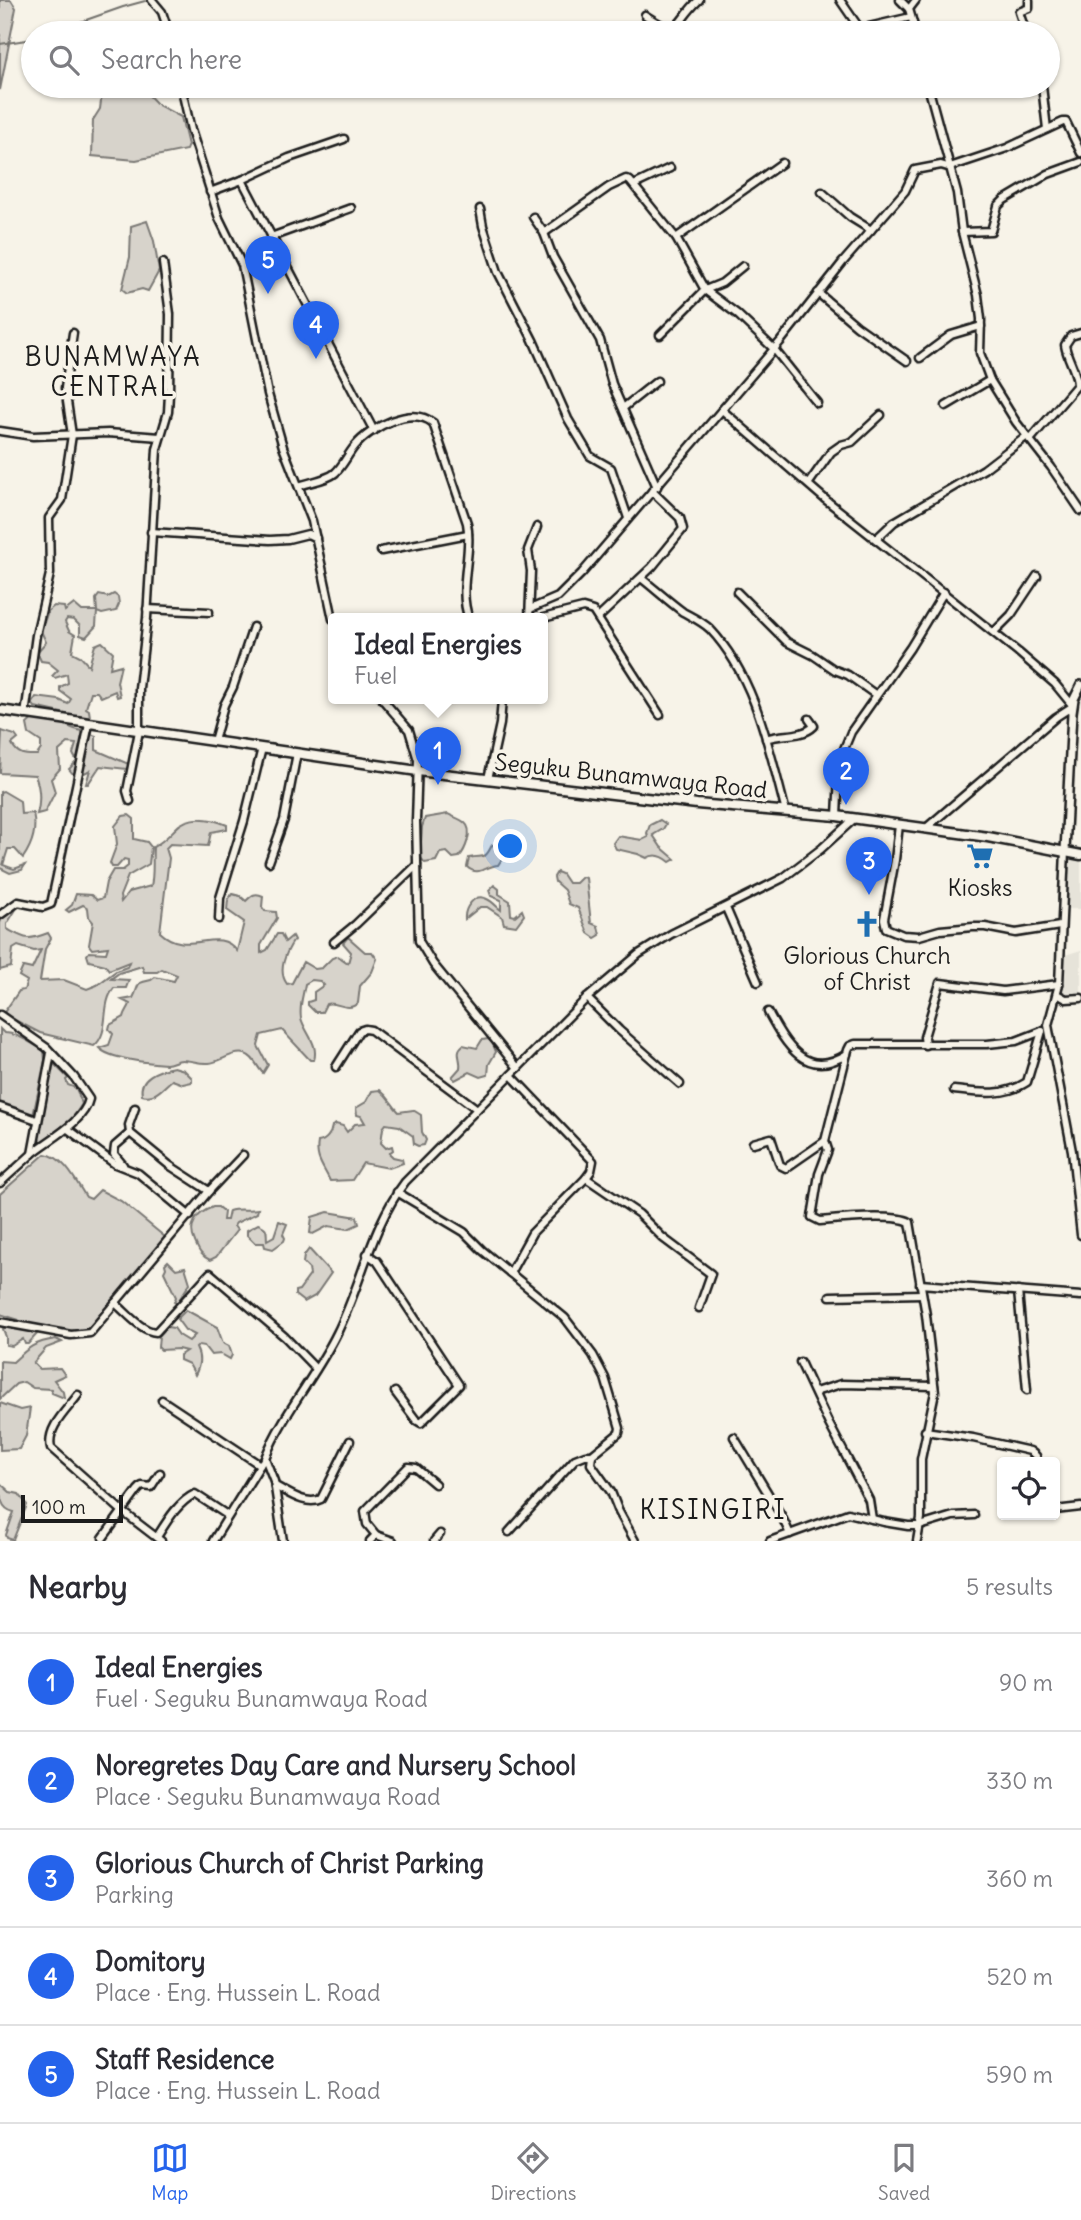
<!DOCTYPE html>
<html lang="en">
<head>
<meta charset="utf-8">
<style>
  :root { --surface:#fff; --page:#f7f7f7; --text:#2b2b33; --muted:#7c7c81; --line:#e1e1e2; --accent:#2563eb }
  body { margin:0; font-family:Delius,sans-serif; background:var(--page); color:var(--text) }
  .controls { position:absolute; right:21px; bottom:21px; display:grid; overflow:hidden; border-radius:7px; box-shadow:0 2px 5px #0004 }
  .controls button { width:63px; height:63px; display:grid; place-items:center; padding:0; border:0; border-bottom:2px solid var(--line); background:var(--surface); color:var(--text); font:35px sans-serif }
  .scale { position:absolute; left:21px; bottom:18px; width:102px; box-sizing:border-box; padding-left:7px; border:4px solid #1c1c1c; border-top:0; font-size:19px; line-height:24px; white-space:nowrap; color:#1c1c1c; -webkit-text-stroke:5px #f7f3e8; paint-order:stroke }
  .you { position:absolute; left:511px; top:847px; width:24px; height:24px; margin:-18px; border:5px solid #fff; border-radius:50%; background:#1a73e8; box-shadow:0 0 0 10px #1a73e833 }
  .badge { display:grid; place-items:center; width:46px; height:46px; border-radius:50%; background:var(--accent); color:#fff; font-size:23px; font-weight:700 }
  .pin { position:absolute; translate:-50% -58px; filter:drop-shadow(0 2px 4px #0008) }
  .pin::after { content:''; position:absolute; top:37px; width:24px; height:21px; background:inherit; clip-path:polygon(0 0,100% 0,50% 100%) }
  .popup { position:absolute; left:328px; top:613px; width:220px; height:91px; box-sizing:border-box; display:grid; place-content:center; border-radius:7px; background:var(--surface); filter:drop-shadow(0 2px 5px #0005); font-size:23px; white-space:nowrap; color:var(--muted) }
  .popup b { font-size:26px; color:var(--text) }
  .popup::after { content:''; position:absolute; left:50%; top:100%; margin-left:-14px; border:14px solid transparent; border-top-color:var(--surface) }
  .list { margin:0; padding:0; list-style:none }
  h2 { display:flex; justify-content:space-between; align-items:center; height:91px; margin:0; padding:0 28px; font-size:30px }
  h2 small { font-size:23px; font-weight:400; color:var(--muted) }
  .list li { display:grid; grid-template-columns:46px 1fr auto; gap:21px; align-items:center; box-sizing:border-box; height:98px; padding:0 28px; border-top:2px solid var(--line) }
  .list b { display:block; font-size:26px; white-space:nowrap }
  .list p { margin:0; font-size:23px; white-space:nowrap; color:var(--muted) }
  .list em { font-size:23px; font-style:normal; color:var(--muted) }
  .icon { flex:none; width:38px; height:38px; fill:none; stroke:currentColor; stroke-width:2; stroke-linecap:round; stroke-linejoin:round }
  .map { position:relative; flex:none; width:1081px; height:1541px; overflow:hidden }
  .search { position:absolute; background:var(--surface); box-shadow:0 2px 5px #0004; left:21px; right:21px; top:21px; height:77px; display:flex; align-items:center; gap:18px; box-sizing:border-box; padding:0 24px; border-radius:38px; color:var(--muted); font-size:26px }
  .sheet { height:581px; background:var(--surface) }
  nav { display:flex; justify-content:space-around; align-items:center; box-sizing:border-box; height:98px; border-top:2px solid var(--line); background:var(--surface); font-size:19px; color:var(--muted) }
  nav a { display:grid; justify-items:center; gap:4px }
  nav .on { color:var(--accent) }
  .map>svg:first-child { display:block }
  .built { fill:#e6e3d9 }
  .green { fill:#d7d3cb; stroke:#7a7874; stroke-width:2 }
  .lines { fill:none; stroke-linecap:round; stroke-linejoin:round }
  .stream { stroke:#72716c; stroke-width:2 }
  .minor-casing { stroke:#1c1c1c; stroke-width:11 }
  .tertiary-casing { stroke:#1c1c1c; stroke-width:12 }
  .secondary-casing { stroke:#1c1c1c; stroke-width:13 }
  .minor { stroke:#f7f3e8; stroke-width:6 }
  .tertiary { stroke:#f7f3e8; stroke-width:7 }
  .secondary { stroke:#f7f3e8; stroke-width:8 }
  .labels { text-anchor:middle; stroke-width:7; stroke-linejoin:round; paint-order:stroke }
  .street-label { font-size:23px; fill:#1c1c1c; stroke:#f7f3e8 }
  .poi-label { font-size:23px; fill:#1c1c1c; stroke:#f7f3e8 }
  .quarter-label { font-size:26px; letter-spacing:2px; fill:#1c1c1c; stroke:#f7f3e8 }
</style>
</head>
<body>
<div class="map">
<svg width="1081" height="1541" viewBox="0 0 1081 1541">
  <rect width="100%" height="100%" fill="#f7f3e8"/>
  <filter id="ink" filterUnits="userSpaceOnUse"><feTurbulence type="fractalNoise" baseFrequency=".0143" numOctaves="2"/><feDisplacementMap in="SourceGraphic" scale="14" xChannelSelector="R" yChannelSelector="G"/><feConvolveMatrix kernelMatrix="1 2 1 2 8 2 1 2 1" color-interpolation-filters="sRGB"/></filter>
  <g filter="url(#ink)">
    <g class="built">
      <polygon points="1069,856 1081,859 1081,909 1064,909 1067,857"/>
      <polygon points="1081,950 1081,997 1066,997 1059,991 1062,956"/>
    </g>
    <g class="green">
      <polygon points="0,0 11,0 16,8 0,90"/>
      <polygon points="103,86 140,86 158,105 181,117 188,145 186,150 136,160 92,156 93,120 100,109"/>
      <polygon points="147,221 154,241 159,271 148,291 142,289 127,293 122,289 130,257 131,226"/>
      <polygon points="114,594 118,597 119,604 116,611 102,614 97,612 96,626 86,637 80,635 80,626 74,620 67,619 65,622 69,631 75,635 72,652 80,656 89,666 95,645 102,642 113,652 110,668 121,665 117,682 120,696 117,697 115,691 101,697 97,692 91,692 86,708 89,710 90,717 88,719 35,707 32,703 36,697 59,700 68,704 71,699 60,691 60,687 68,683 67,674 55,678 52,676 58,670 48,662 41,661 37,652 46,642 41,631 48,611 54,606 64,607 65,611 74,604 82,611 97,611 96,599 99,595 108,597"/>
      <path d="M37 715C56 716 61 727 82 731L85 737 91 734 96 736V750L131 765 127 769 100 766 88 784H86L90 770 79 776 73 774 69 769 75 763 86 764 84 760 75 758 73 754 76 744 68 743 59 751 60 769 51 779 55 792 45 812 37 814C41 800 40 788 35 775L0 773 2 731 15 735 18 739 12 744C18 756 26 755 37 755L41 749V742L29 734 27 724Z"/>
      <path d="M3 791 20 801 21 814 33 813C37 829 32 845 23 858L15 849H8L3 865 14 869 25 865 22 870 10 873 0 868V792Z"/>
      <path d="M448 814C453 817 461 819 465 823 474 830 465 851 459 857L453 858 447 852 440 853 436 861 425 863 420 857 422 827 425 818Z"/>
      <path d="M129 815 134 819V839L147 842 151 847 149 864 128 876 120 896 121 902 129 892 151 886C154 873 152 860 153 847 163 842 167 837 175 829 188 814 211 818 227 825V829L211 832 208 846 170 844 166 848 169 858 160 932C188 959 217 924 237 951L244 922 227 910 228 900 232 894 240 896 246 901C252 895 255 892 263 896L262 907 265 911 276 912 277 918 261 945V953L267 950 277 934H281L285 942 292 936 294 940C286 952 277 971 287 984L292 983 303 962 315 969 322 968 332 958 338 956 348 963 351 952 343 943 348 937 365 952H372L377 959 372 972 360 986 358 1003C347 1013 338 1001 326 1004L322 1012H315L308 1005V1002L314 1000V992L324 985 320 981 312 980 305 984C303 996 299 1006 301 1018 305 1033 319 1044 314 1060H310L282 1030 261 1035 258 1046 268 1065 263 1073C257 1068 255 1057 245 1054 232 1051 221 1062 209 1063 199 1064 191 1060 182 1060 176 1060 172 1064 166 1064 150 1063 109 1059 99 1048L109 1045 113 1034 109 1029 110 1025 124 1017C125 1012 129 1008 130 1004L122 1000 133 998C141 983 133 984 151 980L155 977 174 981 177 975 162 969 157 972H144L142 966 119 973 111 979 129 980 126 988H114C100 1005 111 1032 94 1046L40 1033 3 1014 19 991 24 990 27 981 19 976 23 967 32 969 41 950 34 951 18 946 13 949 11 967 0 970V923C2 916 8 912 15 911L7 924V929C26 939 27 941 48 933L51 938 45 949 40 981 64 980 87 989 97 985 116 971 127 967 129 962 109 970 105 965 89 961 87 955 89 952 106 953 108 947 92 949 89 945 93 922 89 917 88 908 83 905 69 912 66 910 72 905 76 894 91 895 97 900 103 898 106 882 113 870H123L128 866V860L124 859 117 867H112L110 863 117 844 115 826 123 816Z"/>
      <path d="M660 820 666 824 663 829 653 835 661 847 675 859 670 862C663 856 655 853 647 858L638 854 616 849 613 843 618 836 642 840 648 837 647 833 650 825Z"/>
      <path d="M501 843 504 856 498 865C486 866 478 877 467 867L469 858C483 854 484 862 492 845Z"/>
      <polygon points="557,872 562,874 568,883 576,883 582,877 586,878 591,923 598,926 600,935 595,938 588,933 578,908 569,904 564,890 555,882 554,877"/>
      <path d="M494 885 499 889V894L510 901 511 915 515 916 522 910 524 915 516 926 504 924 502 917 487 907H480L465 919C464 909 474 892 487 899 492 901 497 907 501 910V900L491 896 489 890Z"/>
      <path d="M0 1029 4 1033C18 1033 31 1044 44 1050L45 1060 33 1116 0 1103Z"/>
      <path d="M488 1039 492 1042 496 1052 489 1064 488 1075 481 1077 470 1072 455 1080 452 1077 460 1068C462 1059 454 1052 463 1045L477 1048 482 1040Z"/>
      <polygon points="51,1061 68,1078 66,1080 68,1085 76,1088 82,1104 72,1119 36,1146"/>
      <path d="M174 1067 184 1070 192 1078V1082L183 1084 172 1080C162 1088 156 1099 142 1095 138 1077 158 1070 174 1067Z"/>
      <path d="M380 1090C390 1098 391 1104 399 1112L413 1110 421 1115 422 1132 426 1140 424 1145 418 1146 414 1144 413 1136 399 1126 386 1124 383 1128 381 1143 386 1148 392 1146 393 1150 389 1153 393 1157 402 1159 403 1163 389 1168 363 1163 352 1180 330 1181C323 1166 315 1159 318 1142 326 1141 331 1134 332 1126L336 1124 343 1126 347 1132 355 1124 365 1123 361 1116 357 1115 356 1108 366 1102 372 1091Z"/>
      <path d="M45 1154C64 1156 77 1183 86 1197L91 1199 100 1190 121 1201 165 1237C161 1246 96 1324 88 1328 73 1335 45 1327 29 1323L38 1328 37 1334 28 1344H25L23 1339 12 1346 6 1345V1337L3 1329 11 1320H19L0 1314V1194Z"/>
      <path d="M213 1207H218L224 1212 223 1220H227L229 1211C239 1208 247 1211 258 1209L257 1213 236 1223 234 1226 237 1230 216 1257 210 1260C201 1256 199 1251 195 1242 187 1225 197 1213 213 1207Z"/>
      <polygon points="328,1212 357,1217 359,1224 348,1229 328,1226 313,1234 310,1233 312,1217"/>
      <path d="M279 1221 287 1224 283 1234 285 1238 284 1241 273 1249 265 1247 264 1243H255L247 1235V1230L258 1224C269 1228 266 1231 267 1240L274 1236Z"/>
      <polygon points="309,1249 331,1273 315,1296 304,1302 295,1295 295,1291 299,1290 310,1275 309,1269 303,1263 304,1256"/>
      <polygon points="168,1261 176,1269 185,1267 190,1283 177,1303 174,1302 176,1297 164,1272 166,1268 165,1264"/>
      <path d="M186 1310 217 1327 223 1343 229 1346 232 1355 230 1359 221 1354 211 1355 204 1346 199 1345 196 1348C201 1357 200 1366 195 1375L189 1364 180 1360V1355L186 1351 178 1349 161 1350 158 1347 159 1336 167 1327 174 1328 179 1335 189 1341 195 1335 185 1330 177 1319Z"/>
      <path d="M56 1339 62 1342 46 1348 33 1363 39 1369 60 1368 65 1375 54 1380 63 1392 64 1398 52 1393 51 1389 33 1388 24 1382 16 1384 0 1399V1361L13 1362C28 1348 34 1342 56 1339Z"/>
      <polygon points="0,1403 20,1410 30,1408 26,1436 19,1449 0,1450"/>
      <path d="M0 1483 10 1492 19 1494 27 1505 13 1540 7 1538 6 1535 14 1512C0 1509 0 1496 0 1483Z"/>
    </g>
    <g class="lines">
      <g class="stream">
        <polyline points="49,33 123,7 145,1"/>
        <polyline points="0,44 33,39"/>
        <polyline points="1060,880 1061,867"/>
        <polyline points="1058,900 1059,884"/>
      </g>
      <defs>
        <g id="minor">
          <polyline points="152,0 162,12 169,33"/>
          <polyline points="840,0 860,29 911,17"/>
          <polyline points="900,0 909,9"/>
          <polyline points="916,0 909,9 916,33"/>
          <path d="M645 15C683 40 672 25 699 0"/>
          <polyline points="1026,33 1019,12 1029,8 1029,0"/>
          <polyline points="181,86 191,130 219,218 242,265 268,394 283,447 312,521 333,619"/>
          <polyline points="928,86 957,193 962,232 991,231 998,206 1004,200 1048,174 1081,162"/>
          <polyline points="1042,86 1047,129"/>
          <polyline points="950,167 1007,148 1063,122 1066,122 1081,153"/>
          <polyline points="242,180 289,158 344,139"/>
          <polyline points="634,185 670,168"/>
          <polyline points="210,192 242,180 374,431"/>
          <polyline points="822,192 850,217 871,230"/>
          <polyline points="480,209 483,226 498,272 533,340 568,419 590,456 611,468 628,518"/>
          <polyline points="533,217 544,233 553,257 600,340 612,384 657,487"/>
          <polyline points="962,232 978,295 981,319 980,353 990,380 1016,422 1051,467 1081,511"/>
          <polyline points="544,233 609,187 626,179 630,181 676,238 705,290 660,335"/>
          <polyline points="271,237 351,208"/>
          <polyline points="676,238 782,163"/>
          <polyline points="743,266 722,283 705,290 737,314 774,349 817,403"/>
          <polyline points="818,293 857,326 907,361"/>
          <polyline points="920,358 951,335 981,326"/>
          <polyline points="946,406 990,380"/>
          <polyline points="623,408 657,381"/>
          <polyline points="722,410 826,500 1018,652 1055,684 1073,706 1056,717 925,829"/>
          <polyline points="0,431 33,436 108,433 160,437"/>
          <path d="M1030 440 1077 385C1077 371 1067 359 1065 345L1071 336 1081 333"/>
          <polyline points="809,483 831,452 841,445 852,442 881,415"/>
          <path d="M299 486C309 482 327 480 335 473 343 466 348 454 355 446 371 427 412 405 433 423L467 523C473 554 457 588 469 619"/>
          <polyline points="151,532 270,540 288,539 308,534 316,538"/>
          <polyline points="876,539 894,522 984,469 1027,436"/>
          <polyline points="381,551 468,534"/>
          <path d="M641 578C655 589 668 601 683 612 692 617 703 622 710 629 756 678 769 749 786 812"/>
          <polyline points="737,592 787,642 813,655 835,670 848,675 876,695"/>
          <polyline points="147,609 209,612"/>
          <polyline points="530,609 558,597 582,573 780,342 843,262 905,191 915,170 941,165 951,168"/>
          <polyline points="598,618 652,567 683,529 680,518 652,491"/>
          <polyline points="529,619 531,571 528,550 537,527"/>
          <polyline points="539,619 583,608 593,611 660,715"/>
          <polyline points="994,632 1011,615 1037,576"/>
          <polyline points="382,699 409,730 418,760 416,821 419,941 433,964 518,1068"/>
          <polyline points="25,715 36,635 50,574 49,518 62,500 72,435 65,388 73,333"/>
          <path d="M766 739C781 733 802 738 814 726L809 719"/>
          <polyline points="214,741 224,705 233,687 253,627"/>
          <polyline points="488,779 500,724 502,699"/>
          <polyline points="130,801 127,791 139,731 139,688 147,618 157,449 168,412 169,394 170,314 163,263"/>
          <polyline points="837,816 839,775 844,749 851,732 910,648 944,592"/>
          <polyline points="899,825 895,860 884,919 886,928 903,935 919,936 940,930 973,927 985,927 1016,933 1060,926"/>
          <polyline points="1065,851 1059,984 1048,1025 1072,1151 1081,1235"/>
          <polyline points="269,862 284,820 297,753"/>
          <polyline points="726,908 758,982"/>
          <polyline points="0,915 18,902 43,907 51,904 89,724"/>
          <polyline points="219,919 220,898 244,821 262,748"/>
          <polyline points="334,942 356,924 417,865"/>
          <polyline points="1057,994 1066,999 1081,998"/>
          <polyline points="587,998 619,1030 680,1084"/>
          <path d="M768 1012C786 1045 806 1080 847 1054"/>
          <path d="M0 1015 47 1048 74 1077 89 1099C84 1122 50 1139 33 1153 22 1163 11 1173 0 1183"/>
          <polyline points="925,1045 924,1037 940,983 1003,991 1059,984"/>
          <polyline points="336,1067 359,1031 365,1029 371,1030 477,1109"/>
          <polyline points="511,1075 593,1161 591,1171 586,1178 639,1214 663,1238 711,1274 699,1308"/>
          <path d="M954 1090C980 1093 1004 1097 1027 1082L1042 1031"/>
          <polyline points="0,1107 37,1120"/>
          <polyline points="135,1108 129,1125 130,1133 169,1165 209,1191"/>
          <polyline points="68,1129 115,1164 138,1173 190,1216"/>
          <polyline points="753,1143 771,1138 780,1165 786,1168 825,1141"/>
          <polyline points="32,1154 51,1053"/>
          <polyline points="123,1165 114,1154 115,1146 130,1133"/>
          <polyline points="397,1192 464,1232 482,1250 565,1318 593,1355 605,1378 620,1428 619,1433 592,1455 591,1464 611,1492 619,1512 635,1541"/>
          <polyline points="367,1254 377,1261 459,1385 421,1423 416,1420 395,1392"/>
          <polyline points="510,1273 532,1233 586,1178"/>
          <polyline points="920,1284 1081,1296"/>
          <polyline points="1018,1291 1027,1390"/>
          <polyline points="830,1296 922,1294"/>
          <path d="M115 1303C126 1312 141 1331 156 1332L210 1273 285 1337 316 1369"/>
          <polyline points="0,1322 71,1335 90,1333 209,1191 243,1155"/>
          <polyline points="800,1362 828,1422 869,1500 872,1519"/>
          <polyline points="815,1392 841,1384 934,1386"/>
          <path d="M78 1395C67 1410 46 1428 51 1448L122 1511 161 1541"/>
          <polyline points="162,1400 260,1465"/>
          <polyline points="925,1431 973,1438 1030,1451 1036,1456 1037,1462"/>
          <polyline points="734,1437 781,1515 790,1534"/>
          <path d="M275 1486C289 1493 306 1506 321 1499L350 1441"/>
          <polyline points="1055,1510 1081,1507"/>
          <polyline points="509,1532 575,1459 585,1455 592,1455"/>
          <polyline points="376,1535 367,1524 365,1511 408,1467 416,1468 435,1484"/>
          <path d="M157 1537C167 1521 178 1502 195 1494L227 1515"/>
          <polyline points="103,1538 138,1490 142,1486 151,1487 160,1473"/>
          <polyline points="213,1541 262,1462"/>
          <path d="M283 1541 274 1481 265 1458C283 1413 316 1376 337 1333 362 1283 371 1227 405 1182L587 998 639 954 671 934 783 878 821 849 854 819"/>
          <polyline points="370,1541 376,1535 393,1541"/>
          <polyline points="434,1541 440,1534"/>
          <polyline points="770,1541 848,1513 884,1522 908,1526 920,1526 953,1516 974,1515"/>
          <path d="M917 1541 921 1518V1459L935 1392 926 1315 910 1222C895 1214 840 1219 820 1221L812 1217 819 1174 828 1150 825 1141 848 1050 850 1046 855 1044H987L1016 1041 1042 1031"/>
        </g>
        <polyline id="tertiary" points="1065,851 1072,713 1074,699 1081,685"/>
        <polyline id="secondary" points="0,710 418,771 697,804 837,816 988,837 1081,855"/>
      </defs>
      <use href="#minor" class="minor-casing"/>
      <use href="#tertiary" class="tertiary-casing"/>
      <use href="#secondary" class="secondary-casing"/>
      <use href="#minor" class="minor"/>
      <use href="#tertiary" class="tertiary"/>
      <use href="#secondary" class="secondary"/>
    </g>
  </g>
  <defs>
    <symbol id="supermarket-bare" viewBox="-9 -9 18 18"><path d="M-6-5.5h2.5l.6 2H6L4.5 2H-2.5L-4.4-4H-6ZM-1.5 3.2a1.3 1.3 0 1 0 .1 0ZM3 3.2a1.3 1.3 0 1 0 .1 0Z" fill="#1f6fb2" stroke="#f7f3e8" stroke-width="2.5" paint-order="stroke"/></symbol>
    <symbol id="church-bare" viewBox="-9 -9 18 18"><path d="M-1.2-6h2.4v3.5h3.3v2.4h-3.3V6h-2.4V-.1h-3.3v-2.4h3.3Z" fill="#1f6fb2" stroke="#f7f3e8" stroke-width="2.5" paint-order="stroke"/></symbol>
  </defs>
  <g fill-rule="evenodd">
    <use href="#supermarket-bare" x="961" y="837" width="38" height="38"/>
    <use href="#church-bare" x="848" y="905" width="38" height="38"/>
  </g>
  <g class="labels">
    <g class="street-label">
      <text transform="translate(631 776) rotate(6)" y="8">Seguku Bunamwaya Road</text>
    </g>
    <g class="poi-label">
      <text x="980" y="896">Kiosks</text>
      <text x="867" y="964">Glorious Church<tspan x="867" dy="26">of Christ</tspan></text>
    </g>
    <g class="quarter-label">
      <text x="113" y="366">BUNAMWAYA<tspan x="113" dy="30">CENTRAL</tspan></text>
      <text x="713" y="1519">KISINGIRI</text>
    </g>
  </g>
</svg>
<div class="controls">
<button><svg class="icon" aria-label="locate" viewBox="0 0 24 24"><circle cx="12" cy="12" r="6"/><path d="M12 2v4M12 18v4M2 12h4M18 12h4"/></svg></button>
</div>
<div class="scale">100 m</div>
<div class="you"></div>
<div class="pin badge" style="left:438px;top:785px">1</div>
<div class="popup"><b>Ideal Energies</b>Fuel</div>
<div class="pin badge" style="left:846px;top:805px">2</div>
<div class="pin badge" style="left:869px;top:895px">3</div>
<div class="pin badge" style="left:316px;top:359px">4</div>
<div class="pin badge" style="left:268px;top:294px">5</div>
<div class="search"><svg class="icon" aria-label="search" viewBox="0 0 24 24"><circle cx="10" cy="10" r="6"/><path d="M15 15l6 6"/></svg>Search here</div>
</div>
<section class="sheet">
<h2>Nearby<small>5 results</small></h2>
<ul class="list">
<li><span class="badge">1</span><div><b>Ideal Energies</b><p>Fuel · Seguku Bunamwaya Road</p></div><em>90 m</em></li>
<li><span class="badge">2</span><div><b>Noregretes Day Care and Nursery School</b><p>Place · Seguku Bunamwaya Road</p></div><em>330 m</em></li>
<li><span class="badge">3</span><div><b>Glorious Church of Christ Parking</b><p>Parking</p></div><em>360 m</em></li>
<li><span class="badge">4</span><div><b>Domitory</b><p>Place · Eng. Hussein L. Road</p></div><em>520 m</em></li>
<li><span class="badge">5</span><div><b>Staff Residence</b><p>Place · Eng. Hussein L. Road</p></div><em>590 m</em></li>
</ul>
</section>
<nav>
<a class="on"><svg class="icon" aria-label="map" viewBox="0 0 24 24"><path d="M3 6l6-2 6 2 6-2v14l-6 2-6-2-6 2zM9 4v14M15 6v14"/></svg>Map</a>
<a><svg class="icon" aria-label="directions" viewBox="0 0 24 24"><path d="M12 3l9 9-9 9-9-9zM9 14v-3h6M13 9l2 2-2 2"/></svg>Directions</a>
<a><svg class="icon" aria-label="saved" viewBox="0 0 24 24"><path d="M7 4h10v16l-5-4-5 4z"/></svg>Saved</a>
</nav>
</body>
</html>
